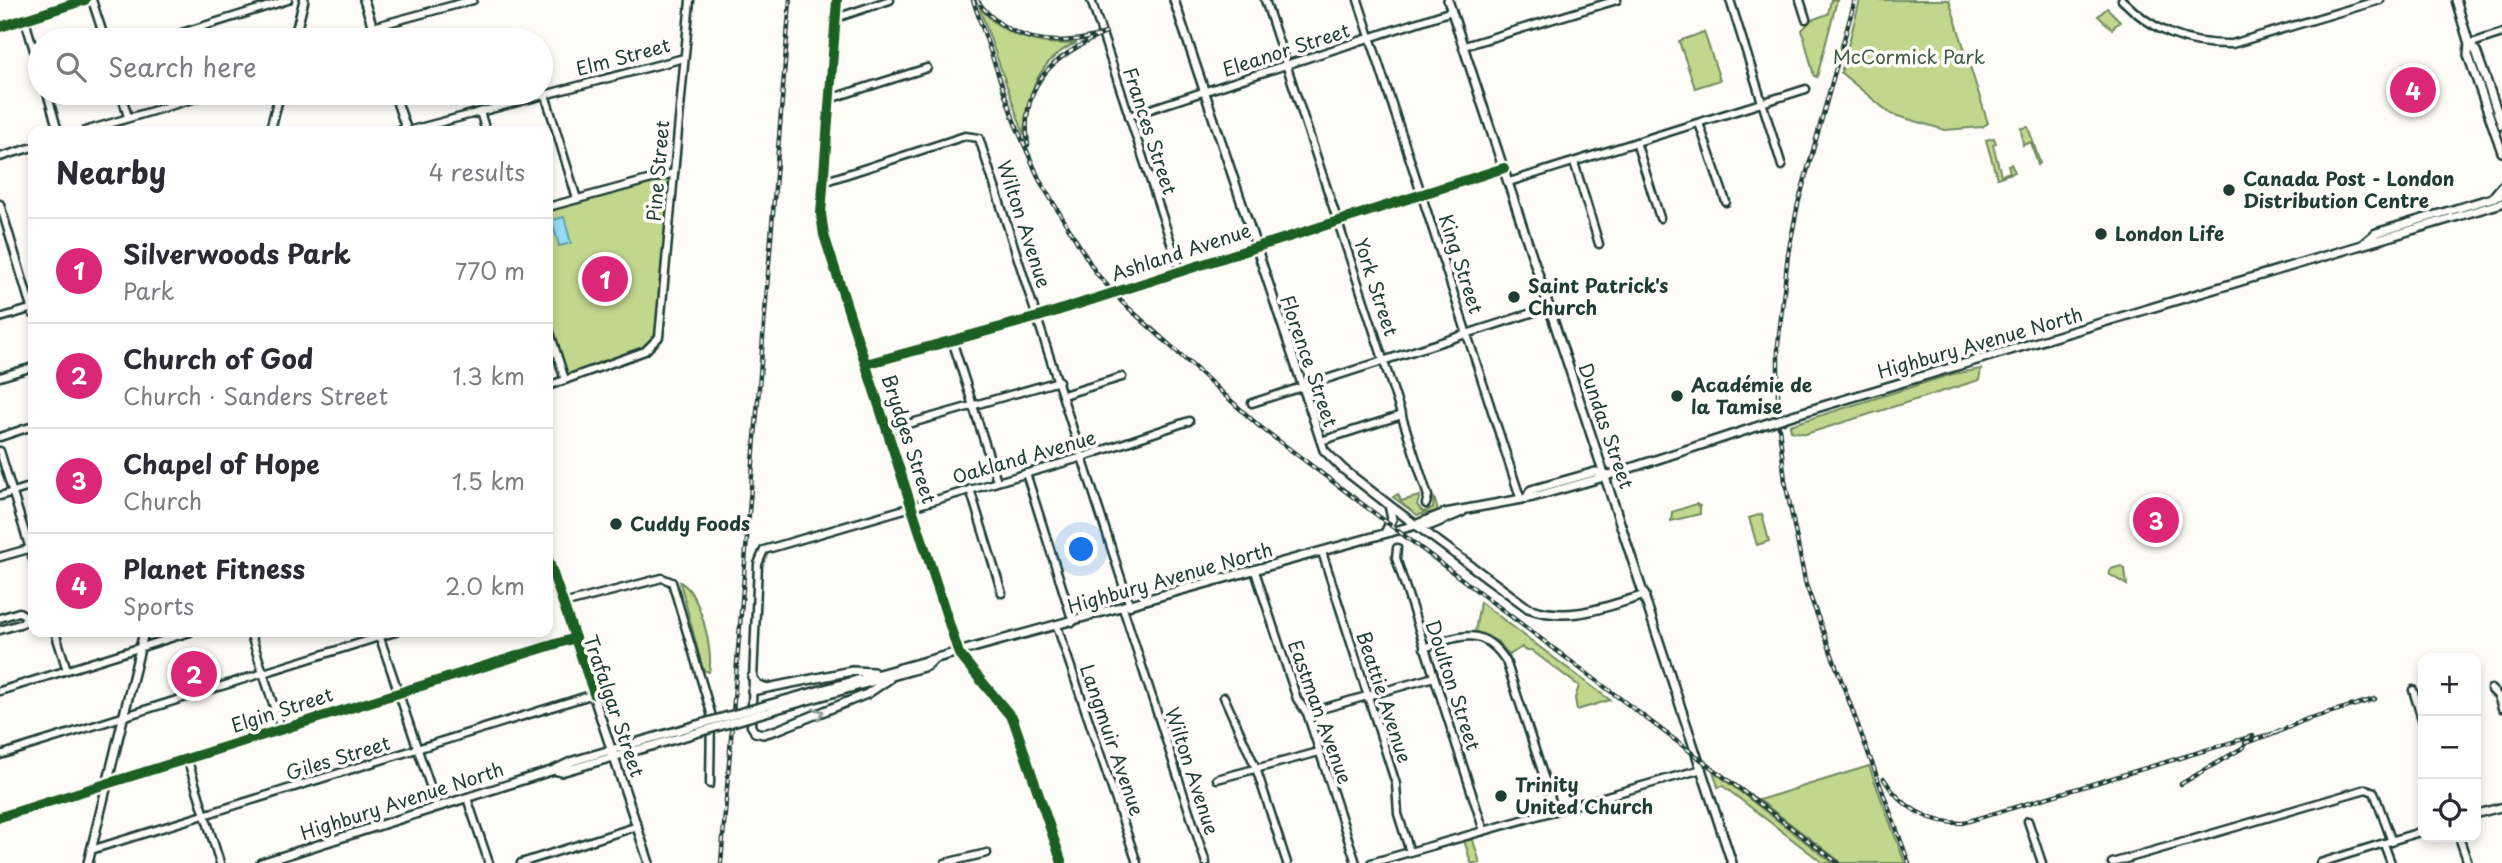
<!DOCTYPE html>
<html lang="en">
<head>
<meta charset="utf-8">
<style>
  :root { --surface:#fff; --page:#f2f2f3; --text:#2b2b33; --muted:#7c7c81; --line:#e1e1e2; --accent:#db2777 }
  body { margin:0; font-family:"Playpen Sans",sans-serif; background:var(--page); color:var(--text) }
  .controls { position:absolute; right:21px; bottom:21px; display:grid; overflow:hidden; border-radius:14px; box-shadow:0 4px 10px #0003 }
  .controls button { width:63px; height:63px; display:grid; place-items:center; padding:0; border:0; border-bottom:2px solid var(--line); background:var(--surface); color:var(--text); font:35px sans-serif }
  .you { position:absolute; left:1082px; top:550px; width:24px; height:24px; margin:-18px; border:5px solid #fff; border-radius:50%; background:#1a73e8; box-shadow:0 0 0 10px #1a73e833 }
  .badge { display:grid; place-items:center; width:46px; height:46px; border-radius:50%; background:var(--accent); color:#fff; font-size:23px; font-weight:700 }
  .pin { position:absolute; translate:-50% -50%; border:4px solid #fff; box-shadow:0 2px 7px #0006 }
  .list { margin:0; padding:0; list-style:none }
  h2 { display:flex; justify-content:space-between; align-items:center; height:91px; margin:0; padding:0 28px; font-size:30px }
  h2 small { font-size:23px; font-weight:400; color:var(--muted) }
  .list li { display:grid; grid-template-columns:46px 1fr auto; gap:21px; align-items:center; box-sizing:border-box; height:105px; padding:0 28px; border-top:2px solid var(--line) }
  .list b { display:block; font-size:26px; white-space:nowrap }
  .list p { margin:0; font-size:23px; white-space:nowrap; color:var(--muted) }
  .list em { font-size:23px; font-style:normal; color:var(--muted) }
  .icon { flex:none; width:38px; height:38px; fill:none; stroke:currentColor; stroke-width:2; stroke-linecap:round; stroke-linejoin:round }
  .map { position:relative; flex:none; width:2502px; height:863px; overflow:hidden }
  .search { position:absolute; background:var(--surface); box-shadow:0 4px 10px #0003; left:28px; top:28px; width:525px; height:77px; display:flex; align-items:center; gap:18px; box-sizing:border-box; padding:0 24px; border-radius:38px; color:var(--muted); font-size:26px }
  .panel { position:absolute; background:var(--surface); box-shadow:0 4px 10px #0003; left:28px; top:126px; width:525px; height:511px; border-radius:14px }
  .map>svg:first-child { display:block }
  .green { fill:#c1d78d; stroke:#708a60; stroke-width:2 }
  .water { fill:#94dcf6; stroke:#659ca8; stroke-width:2 }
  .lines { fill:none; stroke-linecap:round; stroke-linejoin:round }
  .minor-casing { stroke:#1f3d34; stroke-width:11 }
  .major-casing { stroke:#1f3d34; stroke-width:12 }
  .minor { stroke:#fdfcf7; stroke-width:6 }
  .major { stroke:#fdfcf7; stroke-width:7 }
  .rail-casing { stroke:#1f3d34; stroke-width:4.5 }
  .rail { stroke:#fdfcf7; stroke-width:2; stroke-dasharray:5; stroke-linecap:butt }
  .major-bridge-casing { stroke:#1f3d34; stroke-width:12; stroke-linecap:butt }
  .major-bridge { stroke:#fdfcf7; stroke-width:7 }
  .cycleway-casing { stroke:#fdfcf7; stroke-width:15 }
  .cycleway { stroke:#1b5e20; stroke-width:10 }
  .oneway { stroke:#8e9c96 }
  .poi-dot { fill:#1f3d34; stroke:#fdfcf7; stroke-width:2.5 }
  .labels { text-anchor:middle; stroke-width:7; stroke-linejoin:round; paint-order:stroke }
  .street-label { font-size:19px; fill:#1f3d34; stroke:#fdfcf7 }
  .park-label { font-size:19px; fill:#3f5c46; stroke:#fdfcf7 }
  .poi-label { font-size:19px; font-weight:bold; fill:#1f3d34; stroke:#fdfcf7; text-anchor:start }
</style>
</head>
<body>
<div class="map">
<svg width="2502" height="863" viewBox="0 0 2502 863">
  <rect width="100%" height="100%" fill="#fdfcf7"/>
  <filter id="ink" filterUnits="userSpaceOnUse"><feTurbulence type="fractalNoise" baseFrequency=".0143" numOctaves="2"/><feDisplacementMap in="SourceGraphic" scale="14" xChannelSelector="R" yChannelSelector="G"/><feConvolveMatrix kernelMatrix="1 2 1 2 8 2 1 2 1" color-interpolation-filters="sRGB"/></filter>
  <g filter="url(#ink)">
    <g class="green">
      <polygon points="1831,0 1837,0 1817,77 1814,76 1802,30 1811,20 1828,14"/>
      <polygon points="1860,0 1949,0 1988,123 1982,127 1945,130 1891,114 1841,73"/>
      <path d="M979 6C1002 37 1040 47 1077 43 1038 58 1026 97 1024 135Z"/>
      <polygon points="2107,8 2120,21 2112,29 2098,16"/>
      <polygon points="1704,32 1720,80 1695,88 1679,41"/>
      <polygon points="2028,127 2040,163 2038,165 2031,142 2023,145 2021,128"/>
      <polygon points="1994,138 1996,143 1993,145 2001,175 2010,172 2008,165 2011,164 2015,172 1997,178 1986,140"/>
      <polygon points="673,175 657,335 644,352 565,380 548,320 548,211"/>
      <polygon points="1981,369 1979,380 1806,434 1791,431 1790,425 1953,374"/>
      <polygon points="1398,494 1401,501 1420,496 1417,505 1423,512 1433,508 1434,497 1438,511 1417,515 1393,497"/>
      <polygon points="1696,504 1700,506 1700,514 1671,521 1672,512"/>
      <polygon points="1762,514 1769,541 1757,545 1749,518"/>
      <polygon points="2121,566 2125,569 2127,585 2109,574 2111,569"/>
      <path d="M680 582C700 592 714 651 709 672L703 670Z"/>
      <polygon points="1480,602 1610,700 1577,710 1575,698 1579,686 1531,650 1524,650 1522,647 1509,655 1497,641 1475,632"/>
      <polygon points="1869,766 1905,863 1842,863 1759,800"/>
      <polygon points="1713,771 1833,863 1823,863 1723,786 1718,787"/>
      <polygon points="1464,840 1473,840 1480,863 1471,863"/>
    </g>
    <polygon class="water" points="564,217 571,243 559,246 552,220"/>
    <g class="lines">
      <defs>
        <g id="minor">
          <polyline points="92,0 105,40"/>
          <polyline points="837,0 821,214 824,235 959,654 1013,719 1062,863"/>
          <polyline points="1091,0 1180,270"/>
          <polyline points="1265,0 1428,496 1426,504"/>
          <polyline points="1358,0 1520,497"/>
          <polyline points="1730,0 1782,166"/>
          <polyline points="1800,0 1806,19"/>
          <path d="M2122 0C2154 32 2187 45 2232 44L2380 0"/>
          <polyline points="836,18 890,0"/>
          <polyline points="25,20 40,71"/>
          <polyline points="0,27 85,0"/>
          <polyline points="373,27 473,0"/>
          <polyline points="159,40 288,0"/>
          <polyline points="2469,44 2502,33"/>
          <polyline points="1464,46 1617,0"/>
          <polyline points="47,93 58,131"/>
          <polyline points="121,93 128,117"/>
          <polyline points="545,94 577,199"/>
          <polyline points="829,99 927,68"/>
          <polyline points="480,112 486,131"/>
          <polyline points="1129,116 1452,11"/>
          <polyline points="1699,123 1726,202"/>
          <polyline points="85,131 213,93"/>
          <polyline points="397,131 406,129"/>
          <polyline points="408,131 684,58"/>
          <polyline points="1636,142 1660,218"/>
          <polyline points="0,157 33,147"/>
          <polyline points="1574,162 1599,244"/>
          <polyline points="823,182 965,136 979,138 1130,606"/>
          <polyline points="1509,182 1806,89"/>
          <polyline points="0,204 33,314"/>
          <polyline points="548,207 674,173"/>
          <polyline points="0,318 33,308"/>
          <polyline points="548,326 565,380"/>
          <polyline points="952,340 997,481"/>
          <polyline points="866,364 1038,317 1504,168"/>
          <polyline points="0,377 33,367"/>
          <polyline points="548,386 645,351 659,337 690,0"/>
          <polyline points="1063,395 1122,377"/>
          <polyline points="1252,403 1550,307"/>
          <polyline points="887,430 1059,381"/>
          <polyline points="0,437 33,426"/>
          <polyline points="1321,441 1402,415"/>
          <polyline points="0,451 33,559"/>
          <polyline points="1026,473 1073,622"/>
          <polyline points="970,489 1002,593"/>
          <polyline points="0,496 33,486"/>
          <polyline points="1397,548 1396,558 1484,831"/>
          <polyline points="1322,552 1396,784 1398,814 1410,852"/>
          <polyline points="0,557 32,548"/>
          <polyline points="1255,571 1297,699 1307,713 1356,863"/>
          <polyline points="563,604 662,578 672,582 711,713 710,784"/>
          <polyline points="1123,608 1206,863"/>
          <polyline points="0,618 19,612 26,616 33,614"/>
          <polyline points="1057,626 1137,863"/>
          <polyline points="0,630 23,623 26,616"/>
          <polyline points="55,632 67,670"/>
          <polyline points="250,632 281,729"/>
          <polyline points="378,632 437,806"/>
          <path d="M1424 648C1459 636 1482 624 1506 661L1555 811"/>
          <polyline points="2491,689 2498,696 2502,708"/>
          <polyline points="2413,690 2423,722"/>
          <polyline points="0,691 190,632"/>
          <polyline points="1224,697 1256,768 1287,863"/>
          <polyline points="1307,713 1434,677"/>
          <polyline points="755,732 751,726 758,564 764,550 1083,457 1189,421"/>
          <polyline points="0,755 395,632"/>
          <polyline points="187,758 220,863"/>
          <polyline points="1217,779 1319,752"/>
          <polyline points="467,798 489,863"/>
          <polyline points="2476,814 2502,807"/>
          <polyline points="0,817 575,638"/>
          <polyline points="2028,821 2042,863"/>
          <polyline points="2459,837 2468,863"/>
          <polyline points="2384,844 2391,863"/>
          <polyline points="91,850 594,694"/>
          <polyline points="521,863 638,826"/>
          <polyline points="945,863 987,853"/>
          <polyline points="1371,863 1702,769"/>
          <polyline points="2112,863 2366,789 2374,792 2392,842"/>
          <polyline points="2320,863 2423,831"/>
        </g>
        <g id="major">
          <polyline points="364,0 377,40"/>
          <path d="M1174 0 1324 450 1343 469 1389 505 1528 608C1570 623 1604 607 1645 595"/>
          <polyline points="1448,0 1732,863"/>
          <polyline points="2456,0 2469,44 2468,55 2502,152"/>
          <polyline points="294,40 304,0"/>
          <polyline points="2469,44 2476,51 2502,125"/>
          <polyline points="394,93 407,131"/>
          <polyline points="270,131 280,93"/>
          <polyline points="2493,197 2502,186"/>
          <polyline points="2364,243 2376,233 2502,195"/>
          <polyline points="1793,415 2502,203"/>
          <polyline points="1528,495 1531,490 1595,472 1606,474"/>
          <polyline points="1417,524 1445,513 1533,497 1597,479 1759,426"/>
          <polyline points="1385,533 1392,519 1389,505"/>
          <polyline points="548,559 649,863"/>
          <polyline points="752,677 758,685 765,687"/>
          <polyline points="752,691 852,671 873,672"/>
          <polyline points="767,705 1416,525 1431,525 1462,512"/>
          <polyline points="766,712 927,666 932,661"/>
          <polyline points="755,732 763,734 777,730 867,694 889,679"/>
          <polyline points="554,770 561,772 696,733"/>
          <polyline points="88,863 144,632"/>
          <polyline points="261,863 554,770 573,761 697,725"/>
        </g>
      </defs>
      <use href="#minor" class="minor-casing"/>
      <use href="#major" class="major-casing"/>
      <use href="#minor" class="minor"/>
      <use href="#major" class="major"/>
      <defs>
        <g id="rail">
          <polyline points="973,0 1014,121 1040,181 1096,273 1122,302 1259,426 1838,863"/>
          <path d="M977 0C1008 44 1059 48 1106 33 1054 55 1019 83 1028 145"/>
          <polyline points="1855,0 1798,204 1788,254 1778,345 1778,418 1785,481 1806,585 1909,863"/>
          <polyline points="2269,736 2307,719 2375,699"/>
          <polyline points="2245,743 2278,732"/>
          <path d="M1884 779C1901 807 1928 823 1962 823L2253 736"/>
          <polyline points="2181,784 2244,747"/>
          <polyline points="721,863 790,0"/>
        </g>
      </defs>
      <use href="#rail" class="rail-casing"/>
      <use href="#rail" class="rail"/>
      <defs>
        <g id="major-bridge">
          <polyline points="1759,426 1793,415"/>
          <polyline points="697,725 767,705"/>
          <polyline points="696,733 766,712"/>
        </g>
      </defs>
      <use href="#major-bridge" class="major-bridge-casing"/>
      <use href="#major-bridge" class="major-bridge"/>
      <defs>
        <g id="cycleway">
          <polyline points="837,0 821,214 824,235 959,654 1013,719 1062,863"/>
          <polyline points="0,27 85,0"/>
          <polyline points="866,364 1038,317 1504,168"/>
          <polyline points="548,559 594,694"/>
          <polyline points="0,817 575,638"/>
        </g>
      </defs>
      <use href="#cycleway" class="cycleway-casing"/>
      <use href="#cycleway" class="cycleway"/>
    </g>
    <defs><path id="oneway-chevron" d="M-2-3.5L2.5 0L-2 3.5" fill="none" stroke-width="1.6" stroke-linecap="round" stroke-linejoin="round" transform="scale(1.75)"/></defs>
    <use class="oneway" href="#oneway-chevron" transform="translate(819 713) rotate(-22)"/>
  </g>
  <g class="poi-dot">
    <circle cx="2229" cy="190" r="7"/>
    <circle cx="2101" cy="234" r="7"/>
    <circle cx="1514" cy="297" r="7"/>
    <circle cx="1677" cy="396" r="7"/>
    <circle cx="616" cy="524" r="7"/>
    <circle cx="1501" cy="796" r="7"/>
  </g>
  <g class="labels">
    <g class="street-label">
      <text transform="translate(1286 50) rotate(-18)" y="7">Eleanor Street</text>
      <text transform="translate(623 57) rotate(-15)" y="7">Elm Street</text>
      <text transform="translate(1150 131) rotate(72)" y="7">Frances Street</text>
      <text transform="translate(658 171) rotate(-85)" y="7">Pine Street</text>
      <text transform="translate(1024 224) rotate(72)" y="7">Wilton Avenue</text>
      <text transform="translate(1181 252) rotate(-18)" y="7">Ashland Avenue</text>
      <text transform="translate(1461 264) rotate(72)" y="7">King Street</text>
      <text transform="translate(1376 287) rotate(72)" y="7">York Street</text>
      <text transform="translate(1980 343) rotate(-16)" y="7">Highbury Avenue North</text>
      <text transform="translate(1309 361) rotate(71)" y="7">Florence Street</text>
      <text transform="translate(1606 426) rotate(71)" y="7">Dundas Street</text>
      <text transform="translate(909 439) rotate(72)" y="7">Brydges Street</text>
      <text transform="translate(1024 457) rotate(-16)" y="7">Oakland Avenue</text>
      <text transform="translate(1170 578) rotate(-16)" y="7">Highbury Avenue North</text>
      <text transform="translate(1453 685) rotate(72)" y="7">Doulton Street</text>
      <text transform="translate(1384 697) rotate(72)" y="7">Beattie Avenue</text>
      <text transform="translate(614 706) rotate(71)" y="7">Trafalgar Street</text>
      <text transform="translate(282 710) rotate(-18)" y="7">Elgin Street</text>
      <text transform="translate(1320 712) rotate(70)" y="7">Eastman Avenue</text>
      <text transform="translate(1112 740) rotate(71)" y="7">Langmuir Avenue</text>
      <text transform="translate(338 758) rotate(-17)" y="7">Giles Street</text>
      <text transform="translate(1192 771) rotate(72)" y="7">Wilton Avenue</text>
      <text transform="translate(402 801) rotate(-18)" y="7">Highbury Avenue North</text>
    </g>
    <g class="park-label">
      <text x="1909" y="64">McCormick Park</text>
    </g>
    <g class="poi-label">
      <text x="2243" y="186">Canada Post - London<tspan x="2243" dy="22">Distribution Centre</tspan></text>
      <text x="2115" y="241">London Life</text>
      <text x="1528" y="293">Saint Patrick's<tspan x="1528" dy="22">Church</tspan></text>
      <text x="1691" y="392">Académie de<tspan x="1691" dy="22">la Tamise</tspan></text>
      <text x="630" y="531">Cuddy Foods</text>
      <text x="1515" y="792">Trinity<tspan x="1515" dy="22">United Church</tspan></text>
    </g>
  </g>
</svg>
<div class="controls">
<button>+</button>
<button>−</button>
<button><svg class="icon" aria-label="locate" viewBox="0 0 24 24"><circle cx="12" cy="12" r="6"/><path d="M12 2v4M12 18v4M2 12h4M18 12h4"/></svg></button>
</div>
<div class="you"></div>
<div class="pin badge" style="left:605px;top:279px">1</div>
<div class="pin badge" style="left:194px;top:674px">2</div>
<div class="pin badge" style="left:2156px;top:520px">3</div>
<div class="pin badge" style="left:2413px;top:90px">4</div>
<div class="search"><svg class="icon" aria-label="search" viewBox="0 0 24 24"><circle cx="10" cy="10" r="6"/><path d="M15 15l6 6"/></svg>Search here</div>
<section class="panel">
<h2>Nearby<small>4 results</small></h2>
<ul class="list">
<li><span class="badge">1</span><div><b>Silverwoods Park</b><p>Park</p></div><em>770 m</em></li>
<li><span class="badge">2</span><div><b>Church of God</b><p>Church · Sanders Street</p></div><em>1.3 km</em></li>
<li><span class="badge">3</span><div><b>Chapel of Hope</b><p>Church</p></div><em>1.5 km</em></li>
<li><span class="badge">4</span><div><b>Planet Fitness</b><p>Sports</p></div><em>2.0 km</em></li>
</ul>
</section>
</div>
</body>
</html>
